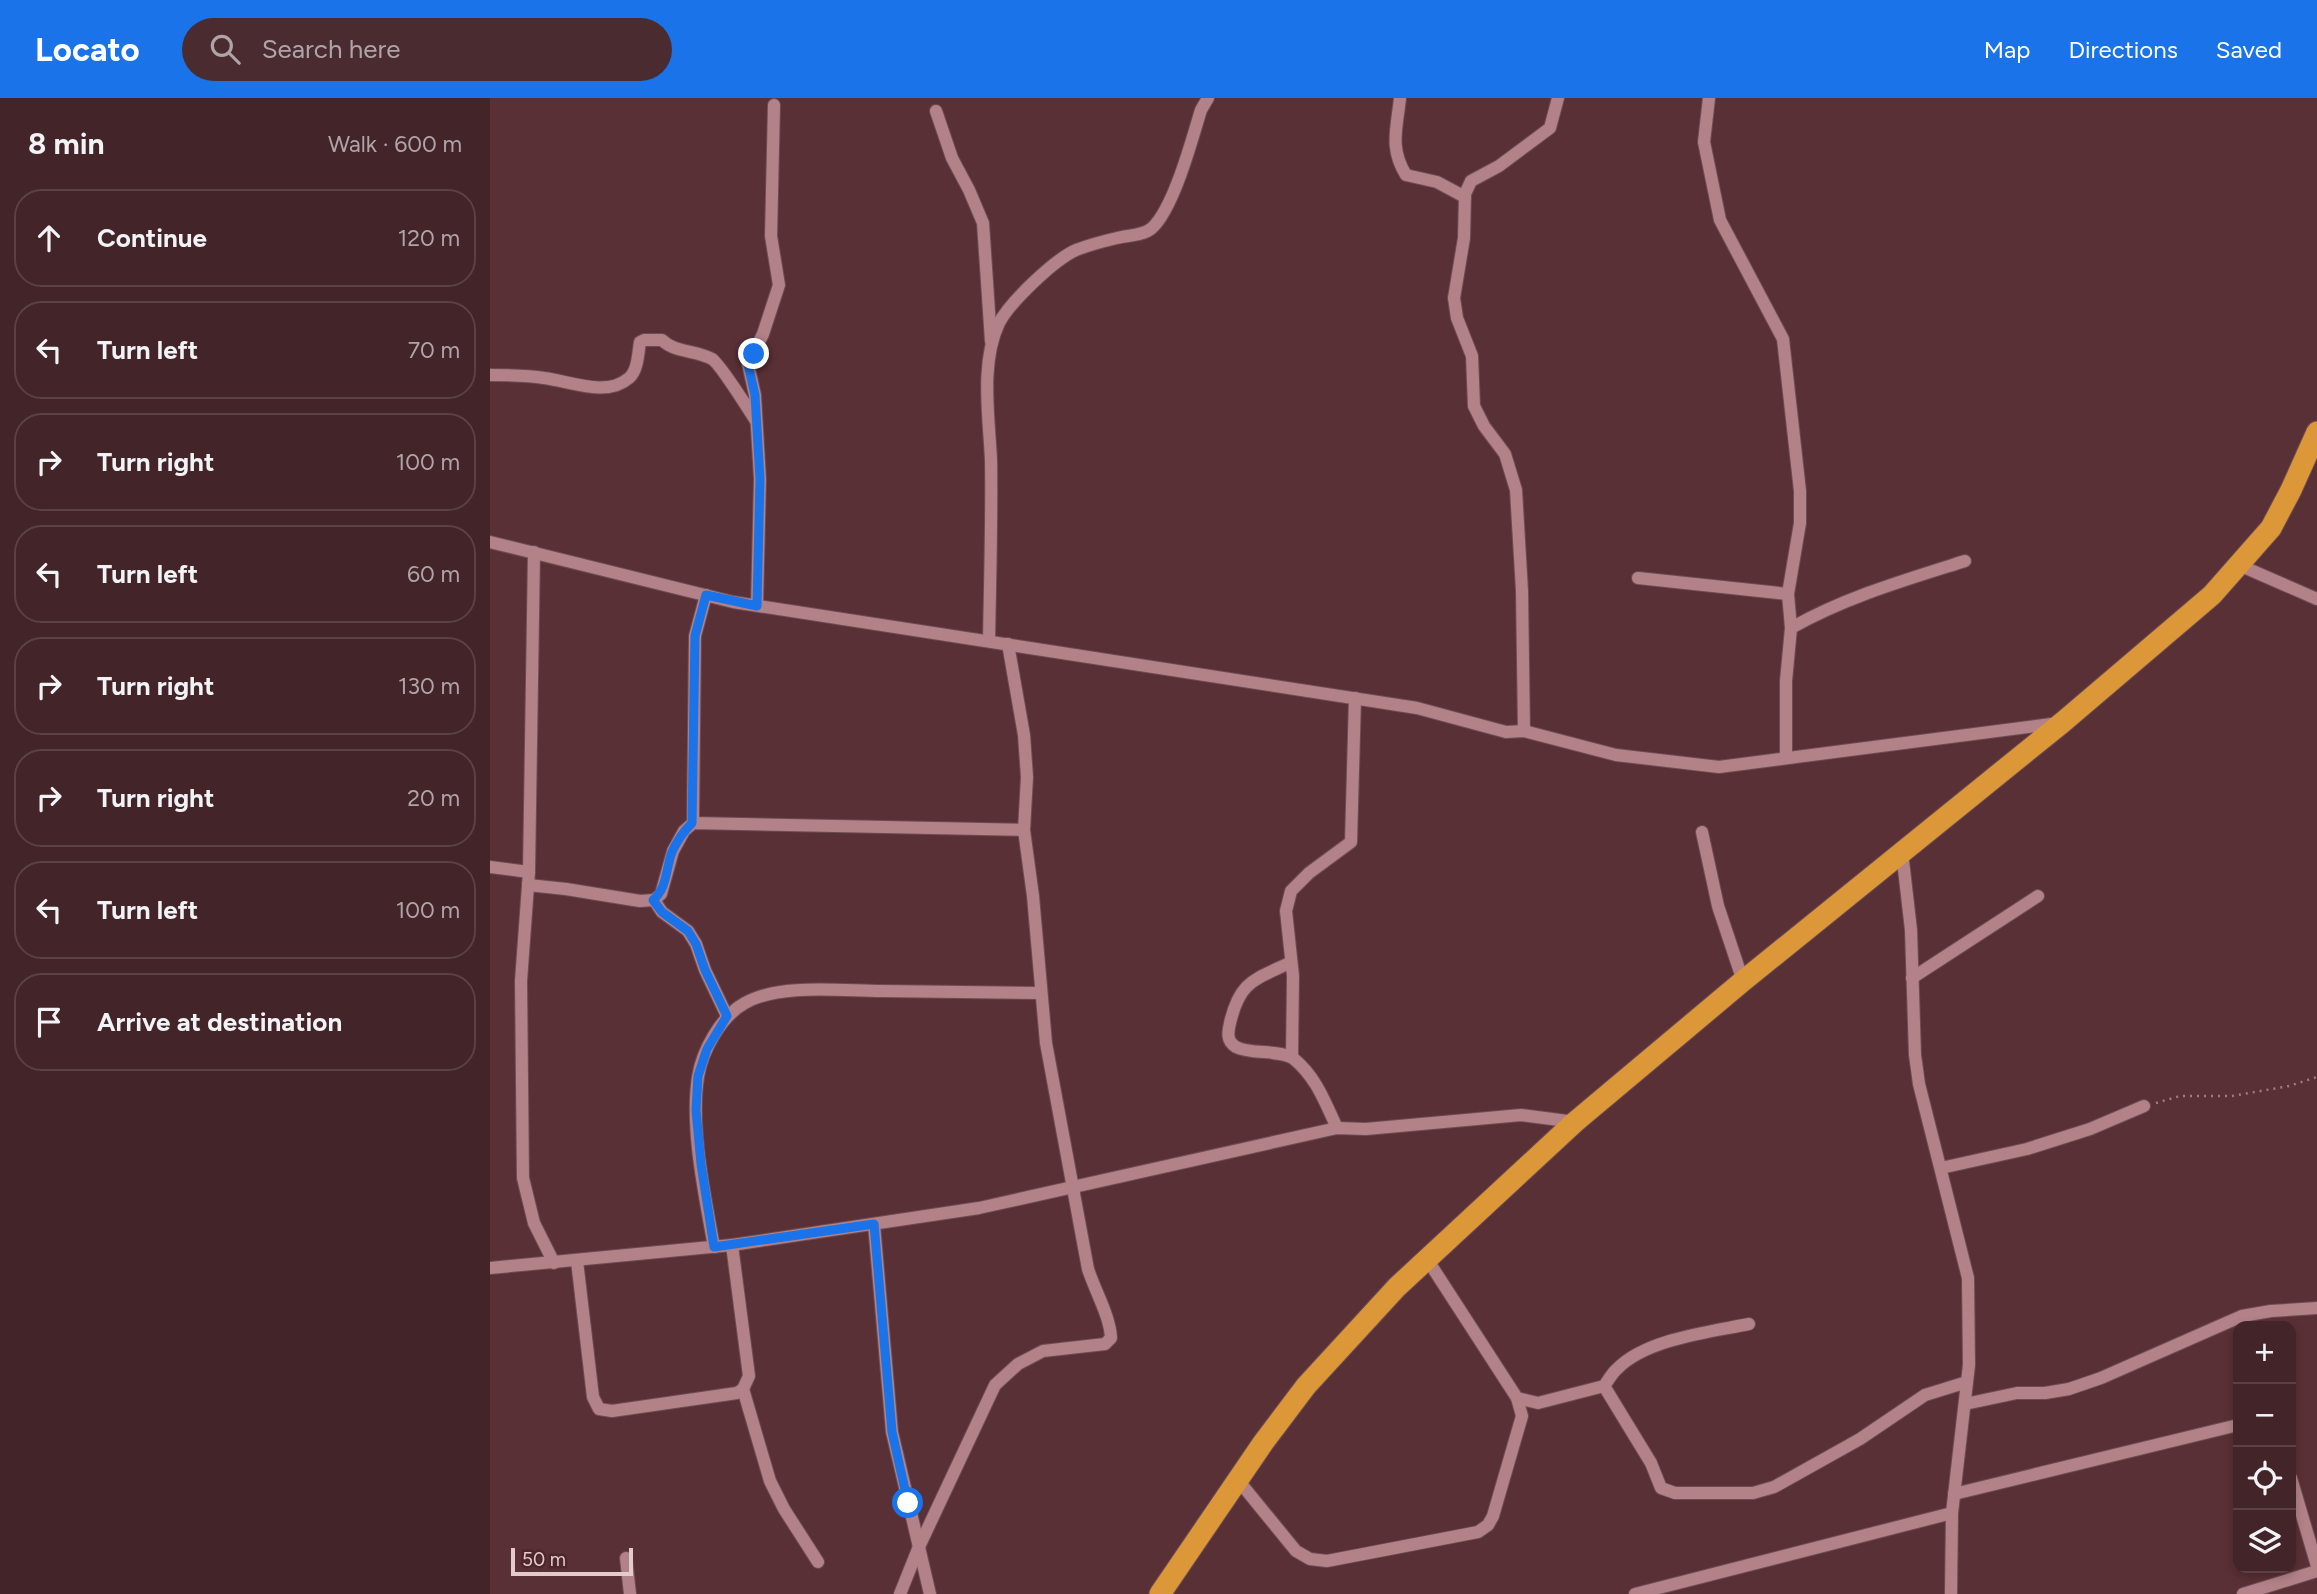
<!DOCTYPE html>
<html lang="en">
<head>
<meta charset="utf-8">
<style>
  :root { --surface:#432428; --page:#4a2c30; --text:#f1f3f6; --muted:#afa4a8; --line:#5b4145; --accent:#1a73e8 }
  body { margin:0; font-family:Figtree,sans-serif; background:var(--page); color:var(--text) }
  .controls { position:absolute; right:21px; bottom:21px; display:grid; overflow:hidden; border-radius:14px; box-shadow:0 4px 10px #0003 }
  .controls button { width:63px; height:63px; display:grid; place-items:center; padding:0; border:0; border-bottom:2px solid var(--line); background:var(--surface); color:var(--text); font:35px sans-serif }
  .scale { position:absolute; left:21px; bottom:18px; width:122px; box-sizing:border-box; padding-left:7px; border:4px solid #e4cacd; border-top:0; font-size:19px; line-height:24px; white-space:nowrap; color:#e4cacd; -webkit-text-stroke:5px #4d262c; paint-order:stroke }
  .stop { position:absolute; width:21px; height:21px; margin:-16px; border:5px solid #1a73e8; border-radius:50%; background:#fff }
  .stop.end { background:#1a73e8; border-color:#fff; box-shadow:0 2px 7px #0008 }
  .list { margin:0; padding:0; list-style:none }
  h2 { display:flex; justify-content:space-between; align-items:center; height:91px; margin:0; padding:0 28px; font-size:30px }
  h2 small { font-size:23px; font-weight:400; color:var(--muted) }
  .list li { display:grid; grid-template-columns:46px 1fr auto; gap:21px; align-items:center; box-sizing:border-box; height:98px; margin:0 14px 14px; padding:0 14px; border:2px solid var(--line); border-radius:28px }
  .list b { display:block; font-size:26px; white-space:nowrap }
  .list em { font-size:23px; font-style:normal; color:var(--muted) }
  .icon { flex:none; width:38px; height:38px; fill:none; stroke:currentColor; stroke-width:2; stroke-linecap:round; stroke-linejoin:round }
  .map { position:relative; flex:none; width:1827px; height:1496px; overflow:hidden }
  header { display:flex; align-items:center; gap:42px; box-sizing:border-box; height:98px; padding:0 35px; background:var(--accent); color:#fff }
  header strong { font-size:33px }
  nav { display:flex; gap:38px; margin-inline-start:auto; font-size:24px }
  .search { width:490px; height:63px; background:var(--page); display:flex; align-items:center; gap:18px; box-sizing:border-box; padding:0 24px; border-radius:38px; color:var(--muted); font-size:26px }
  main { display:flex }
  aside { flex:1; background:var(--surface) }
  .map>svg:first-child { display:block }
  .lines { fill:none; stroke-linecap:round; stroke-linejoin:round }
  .minor-casing { stroke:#6e4d52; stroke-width:14 }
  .highway-casing { stroke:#6e4d52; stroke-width:23 }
  .path { stroke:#9e7d81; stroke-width:2.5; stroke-dasharray:2 5; stroke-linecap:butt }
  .minor { stroke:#b28288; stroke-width:12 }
  .highway { stroke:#dc9739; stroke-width:21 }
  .route { stroke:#1a73e8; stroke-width:9 }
</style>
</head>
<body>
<header>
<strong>Locato</strong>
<div class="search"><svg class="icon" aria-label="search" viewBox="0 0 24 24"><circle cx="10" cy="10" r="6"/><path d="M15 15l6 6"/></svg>Search here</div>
<nav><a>Map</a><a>Directions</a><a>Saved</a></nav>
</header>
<main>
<aside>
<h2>8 min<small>Walk · 600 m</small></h2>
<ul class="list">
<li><svg class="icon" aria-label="ahead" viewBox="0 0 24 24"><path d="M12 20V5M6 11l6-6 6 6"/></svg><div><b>Continue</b></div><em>120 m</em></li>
<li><svg class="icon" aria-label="left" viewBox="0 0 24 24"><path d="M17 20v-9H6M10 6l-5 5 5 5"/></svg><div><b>Turn left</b></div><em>70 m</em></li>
<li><svg class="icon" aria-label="right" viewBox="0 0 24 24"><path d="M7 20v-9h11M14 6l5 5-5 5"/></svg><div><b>Turn right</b></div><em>100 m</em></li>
<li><svg class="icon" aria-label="left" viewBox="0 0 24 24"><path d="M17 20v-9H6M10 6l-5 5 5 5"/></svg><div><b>Turn left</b></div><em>60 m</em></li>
<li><svg class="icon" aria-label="right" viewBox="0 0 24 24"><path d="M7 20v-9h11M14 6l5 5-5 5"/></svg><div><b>Turn right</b></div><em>130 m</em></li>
<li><svg class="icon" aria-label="right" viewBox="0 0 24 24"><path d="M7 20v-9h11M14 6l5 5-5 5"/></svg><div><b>Turn right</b></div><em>20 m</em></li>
<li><svg class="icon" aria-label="left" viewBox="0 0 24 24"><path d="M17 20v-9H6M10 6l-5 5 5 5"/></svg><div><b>Turn left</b></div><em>100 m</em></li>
<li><svg class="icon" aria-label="arrive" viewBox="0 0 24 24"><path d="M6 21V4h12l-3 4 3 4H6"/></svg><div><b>Arrive at destination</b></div></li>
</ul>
</aside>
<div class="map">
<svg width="1827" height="1496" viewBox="0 0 1827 1496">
  <rect width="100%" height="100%" fill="#593036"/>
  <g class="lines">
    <defs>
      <g id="minor">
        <path d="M910 0C907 30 899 50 916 77L947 84 975 99"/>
        <polyline points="1219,0 1214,44 1230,122 1293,241 1310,393 1310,425 1298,496 1301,530 1296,583 1296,660"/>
        <polyline points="446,13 462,60 479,92 493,125 501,243"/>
        <path d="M0 277C18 277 36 277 54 280 80 283 116 300 139 280 148 272 148 256 150 244L154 242H172C185 255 206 252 222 261 229 265 259 312 266 323"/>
        <polyline points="0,444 243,504 927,610 1016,634 1034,633 1126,657 1229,669 1569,625"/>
        <polyline points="44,454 39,774 31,883 33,1080 44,1125 64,1165"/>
        <polyline points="1749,467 1827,501"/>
        <polyline points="1148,480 1298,496"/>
        <polyline points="267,507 270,381 265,297 258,266 273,236 289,187 281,138 284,7"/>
        <path d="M1301 530C1356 499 1415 482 1475 463"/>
        <path d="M499 543C500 483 502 422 501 362 499 319 490 265 509 225 520 204 564 162 586 152 599 147 614 143 627 140 638 137 653 138 662 130 684 110 702 41 711 12L718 0"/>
        <polyline points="1034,633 1032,493 1026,392 1015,356 994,328 984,308 982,258 967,220 964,200 974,140 975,96 981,83 1009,68 1060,30 1068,0"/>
        <polyline points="203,725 205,538 216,497"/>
        <polyline points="1212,734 1228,808 1253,883"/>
        <polyline points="1412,754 1421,832 1425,957 1429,986 1478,1180 1479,1267 1462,1415 1461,1496"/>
        <polyline points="0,769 39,774"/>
        <polyline points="38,787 76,791 150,803 164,802 171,796 183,753 194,733 203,725 534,732"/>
        <polyline points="164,802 172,814 198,833 206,846 215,872 237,918"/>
        <path d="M801 864C765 882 750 882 740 925 738 934 736 943 746 949 761 957 791 951 804 961 826 979 835 1004 847 1030"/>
        <polyline points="1422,880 1548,798"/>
        <polyline points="802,959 803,878 796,813 801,793 819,775 861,744 865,600"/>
        <polyline points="1451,1070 1537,1051 1600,1031 1654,1008"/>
        <polyline points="384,1126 402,1334 440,1496"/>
        <path d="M224 1149C215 1098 200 1030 208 979 212 953 231 918 255 905 290 885 352 893 392 893 445 894 498 894 551 895"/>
        <path d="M937 1161 1027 1300 1048 1305 1114 1288C1118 1283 1122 1275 1127 1271 1156 1241 1220 1234 1259 1226"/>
        <polyline points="87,1163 103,1299 109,1311 122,1313 247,1295 253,1291 259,1278 242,1147"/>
        <polyline points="0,1170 242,1147 489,1110 847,1030 876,1031 1031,1017 1085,1024"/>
        <polyline points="1114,1288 1161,1365 1171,1390 1185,1395 1263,1395 1284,1389 1370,1341 1435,1297 1477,1284"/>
        <polyline points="253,1291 280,1383 294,1411 328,1464"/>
        <polyline points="1475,1306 1527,1295 1555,1295 1579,1291 1611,1280 1752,1218 1781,1213 1827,1210"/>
        <polyline points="1801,1380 1827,1468"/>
        <polyline points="748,1382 806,1453 820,1461 837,1463 988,1434 998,1427 1003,1418 1032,1318 1027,1300"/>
        <polyline points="1464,1396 1748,1327"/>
        <polyline points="136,1460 140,1496"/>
        <path d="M410 1496 428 1451 505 1287 528 1266 553 1253 615 1246 621 1240C620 1218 605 1193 598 1171L556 945 543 798 534 732 537 679 534 637 518 546"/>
        <polyline points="1145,1496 1462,1415"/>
        <polyline points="1753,1496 1827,1473"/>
      </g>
      <polyline id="highway" points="670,1496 773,1345 816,1288 907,1189 1085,1024 1253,883 1573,624 1722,497 1781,430 1801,392 1827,334"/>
    </defs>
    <use href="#minor" class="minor-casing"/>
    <use href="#highway" class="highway-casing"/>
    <polyline class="path" points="1666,1005 1690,998 1742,998 1799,988 1827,979"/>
    <use href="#minor" class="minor"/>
    <use href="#highway" class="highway"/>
  </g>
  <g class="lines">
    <path class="route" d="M264 256 258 266 265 297 270 381 267 508 216 497 205 538 202 725C194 733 187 743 182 754 176 770 177 791 163 802L172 814 198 833 206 846 215 872 237 918 217 951 208 978 206 1012 211 1066 224 1149 384 1126 402 1334 418 1405"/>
  </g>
</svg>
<div class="controls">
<button>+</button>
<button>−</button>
<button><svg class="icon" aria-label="locate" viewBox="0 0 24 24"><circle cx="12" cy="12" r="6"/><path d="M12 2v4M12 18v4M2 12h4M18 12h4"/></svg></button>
<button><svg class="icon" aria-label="layers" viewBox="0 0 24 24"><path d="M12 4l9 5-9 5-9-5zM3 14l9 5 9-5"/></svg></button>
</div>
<div class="scale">50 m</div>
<div class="stop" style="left:418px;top:1405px"></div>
<div class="stop end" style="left:264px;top:256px"></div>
</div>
</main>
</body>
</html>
